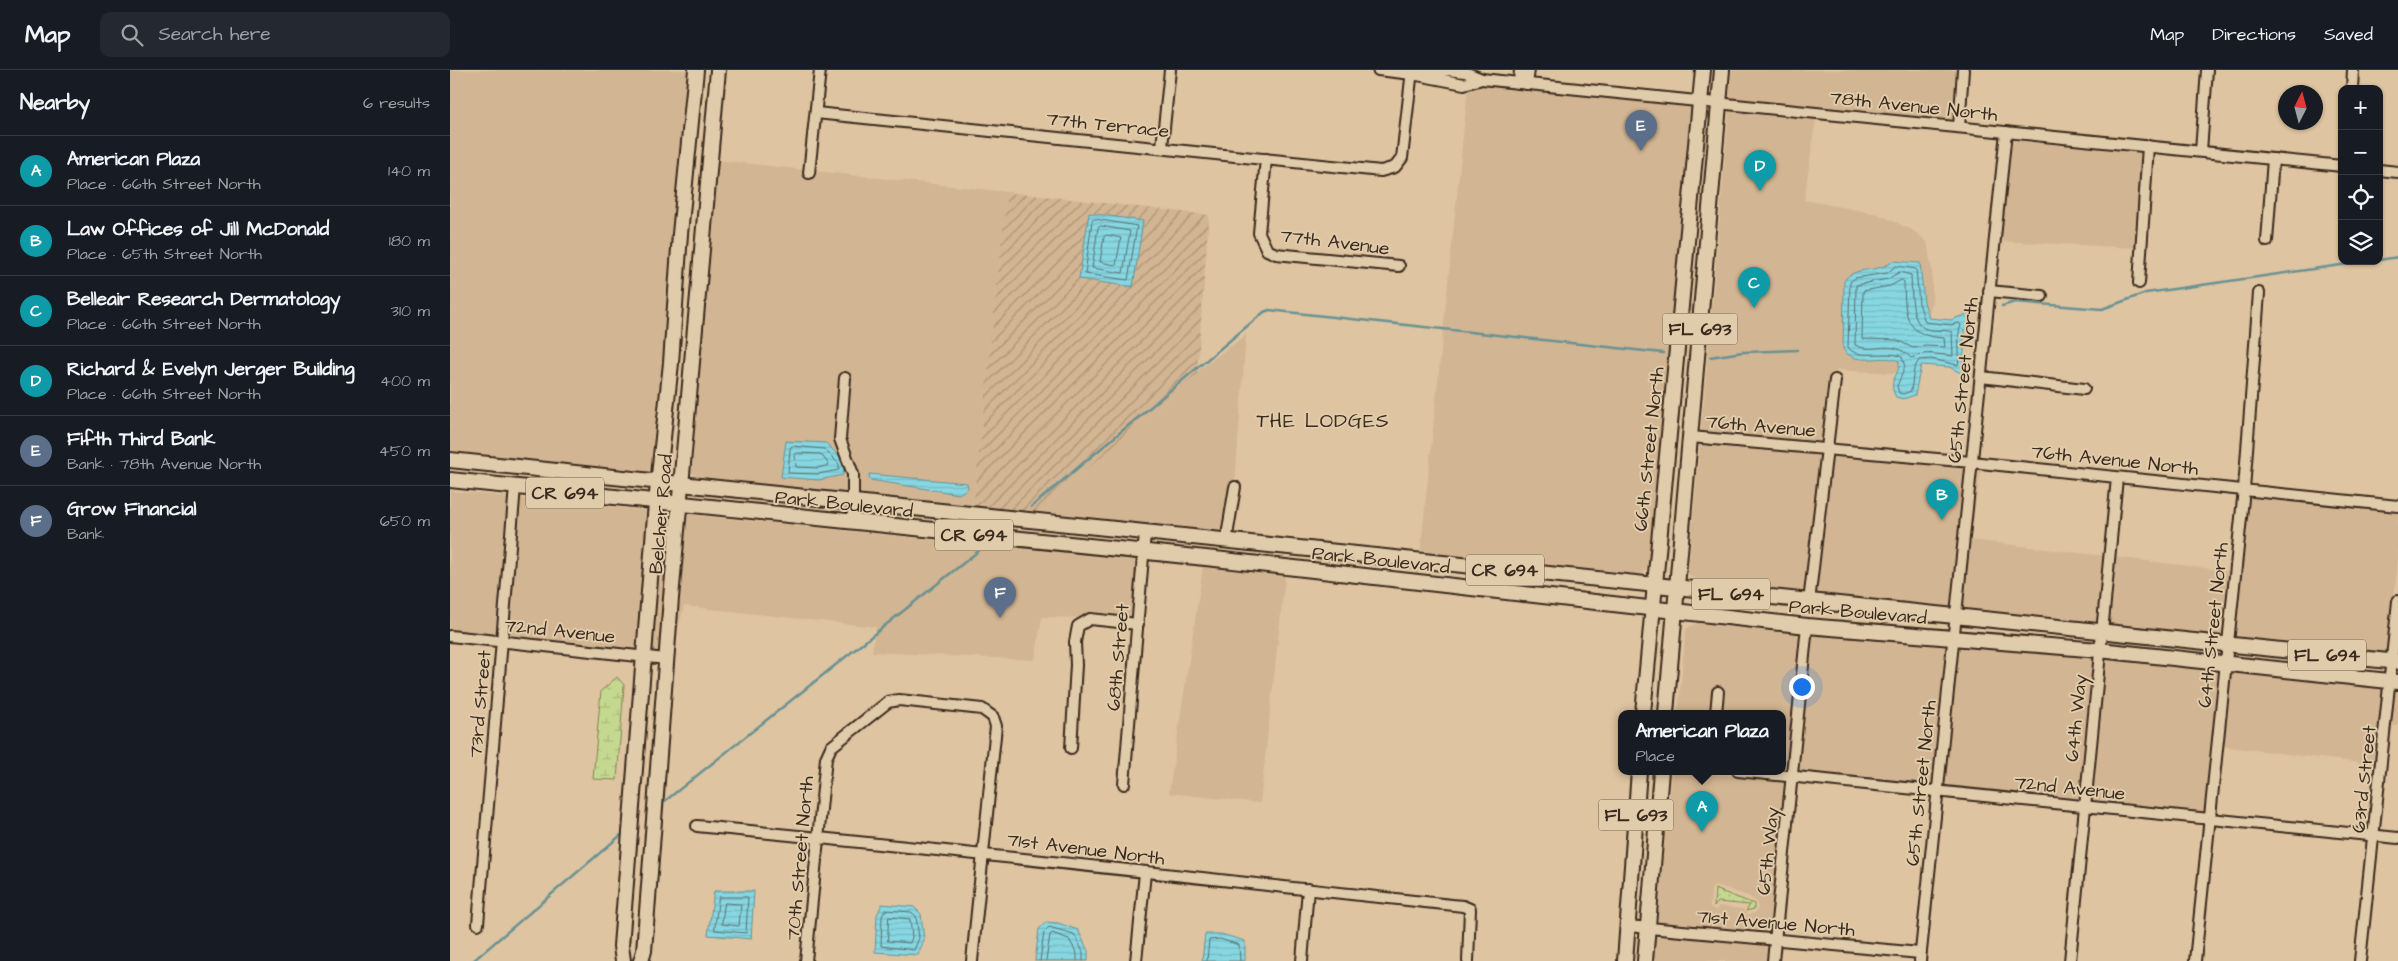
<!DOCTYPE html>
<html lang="en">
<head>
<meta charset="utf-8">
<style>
  :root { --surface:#171b24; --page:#242831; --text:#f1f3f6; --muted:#9ea1a6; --line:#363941; --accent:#1f6fb2 }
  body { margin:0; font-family:"Architects Daughter",sans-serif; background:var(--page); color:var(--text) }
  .controls { position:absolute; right:15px; top:15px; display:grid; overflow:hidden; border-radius:10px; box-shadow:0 1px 4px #0004 }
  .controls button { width:45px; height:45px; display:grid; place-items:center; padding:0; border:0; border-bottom:1px solid var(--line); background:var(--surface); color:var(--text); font:25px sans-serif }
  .compass { position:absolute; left:1828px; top:15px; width:45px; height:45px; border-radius:50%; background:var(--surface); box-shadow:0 1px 4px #0004; rotate:6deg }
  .you { position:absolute; left:1351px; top:616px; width:18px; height:18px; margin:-12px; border:4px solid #fff; border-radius:50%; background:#1a73e8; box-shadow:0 0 0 8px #1a73e833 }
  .badge { display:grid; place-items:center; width:32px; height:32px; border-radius:50%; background:var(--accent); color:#fff; font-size:16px; font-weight:700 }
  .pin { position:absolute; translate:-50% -41px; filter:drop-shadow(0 1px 2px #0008) }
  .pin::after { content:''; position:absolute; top:26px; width:18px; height:15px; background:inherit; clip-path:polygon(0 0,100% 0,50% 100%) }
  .popup { position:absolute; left:1168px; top:640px; width:168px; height:65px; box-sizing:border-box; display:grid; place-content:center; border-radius:10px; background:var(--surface); filter:drop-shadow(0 1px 4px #0005); font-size:16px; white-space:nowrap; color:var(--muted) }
  .popup b { font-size:19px; color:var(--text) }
  .popup::after { content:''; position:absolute; left:50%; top:100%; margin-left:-10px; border:10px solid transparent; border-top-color:var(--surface) }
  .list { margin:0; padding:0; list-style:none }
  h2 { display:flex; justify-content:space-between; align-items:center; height:65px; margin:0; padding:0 20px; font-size:21px }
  h2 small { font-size:16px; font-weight:400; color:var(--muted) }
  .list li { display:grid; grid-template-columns:32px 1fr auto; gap:15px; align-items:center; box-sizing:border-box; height:70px; padding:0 20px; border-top:1px solid var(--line) }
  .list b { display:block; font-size:19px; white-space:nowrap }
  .list p { margin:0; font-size:16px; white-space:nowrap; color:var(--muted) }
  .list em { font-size:16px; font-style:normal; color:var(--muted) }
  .icon { flex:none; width:28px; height:28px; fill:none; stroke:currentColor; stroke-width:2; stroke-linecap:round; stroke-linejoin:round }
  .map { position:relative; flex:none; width:1948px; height:891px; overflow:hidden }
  header { display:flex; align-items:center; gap:30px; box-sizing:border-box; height:70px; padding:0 25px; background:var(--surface); border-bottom:1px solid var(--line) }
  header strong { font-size:24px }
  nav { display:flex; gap:28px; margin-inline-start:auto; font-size:18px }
  .search { width:350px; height:45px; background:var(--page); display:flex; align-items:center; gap:12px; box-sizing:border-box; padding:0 18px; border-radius:10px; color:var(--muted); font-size:19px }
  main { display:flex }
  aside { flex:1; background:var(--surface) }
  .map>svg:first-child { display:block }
  .built { fill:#d2b592; fill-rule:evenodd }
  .industrial { fill:url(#industrial-furrows) }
  .grass { fill:url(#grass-dots); stroke:#808256 }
  .wetland { fill:url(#wetland-marsh); stroke:#808256 }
  .water { fill:url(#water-rules); stroke:#699294 }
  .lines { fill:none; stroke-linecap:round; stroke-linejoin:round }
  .shore { stroke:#596f6d; stroke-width:1 }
  .stream { stroke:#699294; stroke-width:2.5 }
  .minor-casing { stroke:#3b2a1e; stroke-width:14 }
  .major-casing { stroke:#3b2a1e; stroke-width:18 }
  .minor { stroke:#e0cbaa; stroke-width:10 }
  .major { stroke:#e0cbaa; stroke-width:14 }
  .labels { text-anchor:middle; stroke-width:4; stroke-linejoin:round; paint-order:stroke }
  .shield { fill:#e0cbaa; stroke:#6c5a48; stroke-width:1 }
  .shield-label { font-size:18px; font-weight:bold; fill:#3b2a1e }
  .street-label { font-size:19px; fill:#3b2a1e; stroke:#e0cbaa }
  .neighbourhood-label { font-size:20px; letter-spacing:1px; fill:#3b2a1e; stroke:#e0cbaa }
</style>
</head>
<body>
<header>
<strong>Map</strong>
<div class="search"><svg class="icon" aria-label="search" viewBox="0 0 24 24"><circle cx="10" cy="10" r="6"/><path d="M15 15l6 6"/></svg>Search here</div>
<nav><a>Map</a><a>Directions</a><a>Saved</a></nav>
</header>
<main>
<aside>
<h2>Nearby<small>6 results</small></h2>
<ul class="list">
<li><span class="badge" style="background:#0f9aa8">A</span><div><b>American Plaza</b><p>Place · 66th Street North</p></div><em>140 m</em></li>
<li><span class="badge" style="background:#0f9aa8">B</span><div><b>Law Offices of Jill McDonald</b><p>Place · 65th Street North</p></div><em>180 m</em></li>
<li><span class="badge" style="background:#0f9aa8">C</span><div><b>Belleair Research Dermatology</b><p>Place · 66th Street North</p></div><em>310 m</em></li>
<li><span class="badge" style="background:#0f9aa8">D</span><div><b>Richard &amp; Evelyn Jerger Building</b><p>Place · 66th Street North</p></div><em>400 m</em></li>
<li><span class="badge" style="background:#5c6f8a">E</span><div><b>Fifth Third Bank</b><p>Bank · 78th Avenue North</p></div><em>450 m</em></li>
<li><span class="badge" style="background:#5c6f8a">F</span><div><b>Grow Financial</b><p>Bank</p></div><em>650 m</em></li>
</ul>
</aside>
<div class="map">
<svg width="1948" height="891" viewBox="0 0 1948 891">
  <defs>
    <pattern id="industrial-furrows" width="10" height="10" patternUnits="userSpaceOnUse" patternTransform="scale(1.25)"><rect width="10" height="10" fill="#d2b592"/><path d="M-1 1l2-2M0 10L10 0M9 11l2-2" fill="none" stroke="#ac9377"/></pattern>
    <pattern id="grass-dots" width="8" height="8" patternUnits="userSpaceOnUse" patternTransform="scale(1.25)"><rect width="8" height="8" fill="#c4d98f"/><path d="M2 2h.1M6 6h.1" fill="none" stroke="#a9ba7b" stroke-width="1.8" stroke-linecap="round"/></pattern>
    <pattern id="wetland-marsh" width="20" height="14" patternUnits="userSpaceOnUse" patternTransform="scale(1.25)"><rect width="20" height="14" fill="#c4d98f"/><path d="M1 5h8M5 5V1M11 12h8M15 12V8" fill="none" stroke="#a9ba7b"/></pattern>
    <pattern id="water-rules" width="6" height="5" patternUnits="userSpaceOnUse" patternTransform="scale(1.25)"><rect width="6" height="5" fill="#87d7e3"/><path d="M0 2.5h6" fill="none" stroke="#75b9c2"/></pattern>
  </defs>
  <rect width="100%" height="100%" fill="#dec4a0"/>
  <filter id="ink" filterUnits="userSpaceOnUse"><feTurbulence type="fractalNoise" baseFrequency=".02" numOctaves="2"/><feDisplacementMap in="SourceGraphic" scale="10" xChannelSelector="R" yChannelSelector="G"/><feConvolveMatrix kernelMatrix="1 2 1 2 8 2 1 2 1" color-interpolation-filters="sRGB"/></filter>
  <g filter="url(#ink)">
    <g class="built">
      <polygon points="0,0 242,0 207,388 197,402 0,381"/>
      <polygon points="1282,0 1509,0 1505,51 1279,30"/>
      <polygon points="1035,14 1245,36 1202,492 1188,509 970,487 1018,18"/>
      <polygon points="1279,40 1366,48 1354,130 1428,144 1464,161 1477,172 1482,202 1482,233 1478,245 1474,232 1470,193 1450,191 1436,198 1403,203 1394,211 1393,279 1411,290 1428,288 1445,289 1449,291 1450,296 1446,303 1387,300 1386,305 1382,305 1374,373 1251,363"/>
      <polygon points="1560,70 1693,82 1687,178 1549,171"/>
      <polygon points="267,90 355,100 355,107 363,108 364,101 557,122 523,438 408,426 394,368 399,304 391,303 388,350 394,391 369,410 393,405 395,396 399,405 400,425 253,410 238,400"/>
      <polygon points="796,265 785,412 781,412 773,465 584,445 747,304 747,301"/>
      <polygon points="1250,373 1373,383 1355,524 1251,513 1238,504"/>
      <polygon points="1382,383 1516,398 1502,539 1364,525"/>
      <polygon points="1525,399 1531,400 1520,470 1655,486 1647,554 1510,540"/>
      <polygon points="0,421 60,427 48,567 0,561"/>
      <polygon points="1797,424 1948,441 1948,488 1938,584 1782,568"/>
      <polygon points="68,428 201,441 189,582 56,567"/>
      <polygon points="210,442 224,444 213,584 198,583"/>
      <polygon points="233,444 689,491 684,549 592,547 585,590 422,582 426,557 234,536 221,586"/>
      <polygon points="1784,465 1774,567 1656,555 1663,487 1779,501"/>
      <polygon points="753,497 835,506 810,733 719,723"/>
      <polygon points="1253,550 1352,560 1339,701 1332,700 1332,643 1270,643 1272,618 1264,617 1261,643 1228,643 1236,559"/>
      <polygon points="1361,561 1498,573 1483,716 1347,702"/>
      <polygon points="1506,574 1644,587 1630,731 1492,717"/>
      <polygon points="1652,588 1771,599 1755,744 1638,732"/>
      <polygon points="1779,600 1935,616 1928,695 1771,676"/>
      <polygon points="1944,616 1948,617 1948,656 1941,655 1937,696"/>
      <path d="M1222 701 1338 711 1321 865 1206 854ZM1266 815 1298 826 1306 831 1308 839 1305 843 1297 845 1293 839 1269 836 1266 840 1260 837 1261 819Z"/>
      <polygon points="1205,863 1320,874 1319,891 1202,891"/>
    </g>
    <polygon class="industrial" points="557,122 759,145 747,304 584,445 523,438"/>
    <polygon class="grass" points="1265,819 1304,834 1304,839 1296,841 1300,835 1268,832 1264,837"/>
    <polygon class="wetland" points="167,607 174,615 167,710 143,709 151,621"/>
    <g class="water">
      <polygon points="639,143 693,151 683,217 629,209"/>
      <path d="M1443 191 1470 193 1474 232 1479 248 1501 250 1519 243 1521 256 1514 260V294L1516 297 1513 304 1499 297 1471 295 1465 325 1453 329 1446 327C1436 310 1451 305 1449 291 1431 283 1406 298 1393 279L1394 211C1404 195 1428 204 1443 191Z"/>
      <polygon points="336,371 376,373 394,391 393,405 369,410 331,407"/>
      <polygon points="419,404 517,413 518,418 509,424 420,410"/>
      <polygon points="264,821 304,821 301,869 258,865"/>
      <polygon points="432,834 464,837 471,844 474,870 468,885 425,882 427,845"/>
      <polygon points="596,852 608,853 628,860 638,881 638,891 585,891 589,859"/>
      <polygon points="755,864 771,864 795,871 795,891 752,891"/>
    </g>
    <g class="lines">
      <g class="shore">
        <polygon points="645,149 687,156 678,210 635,204 642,151"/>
        <polygon points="651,156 680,161 673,203 642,198 648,158"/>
        <polygon points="657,165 671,168 666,195 650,192 654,167"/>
        <path d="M1446 196 1466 199 1469 233 1475 252 1501 255 1509 253 1511 255C1506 267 1511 281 1508 295L1481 289 1469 290 1464 299 1461 321 1453 324 1449 323 1447 316 1455 297 1452 287C1437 279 1406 291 1398 277L1400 212 1405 208 1437 203Z"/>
        <path d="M1450 202 1461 205C1462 218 1460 251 1474 258 1483 262 1493 259 1502 262L1503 286 1476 283 1461 288C1440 267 1425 285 1405 275L1406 215 1438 209Z"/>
        <path d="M1452 210 1454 212C1455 245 1454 266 1494 268L1495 277 1476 276 1463 278 1447 270 1412 269 1413 221 1440 216Z"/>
        <polygon points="342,376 374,379 389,394 389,400 368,404 338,403 340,379"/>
        <polygon points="348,383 371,384 379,395 368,398 346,397 345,385"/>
        <polygon points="269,827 298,827 296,863 265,860"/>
        <polygon points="275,833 291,834 289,856 272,854"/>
        <polygon points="435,840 461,842 466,846 469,868 464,880 431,876 432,847"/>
        <polygon points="439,847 460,849 462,867 460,873 438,871"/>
        <polyline points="590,891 594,862 599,857 624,864 633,882 633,891"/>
        <polyline points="596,891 600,865 602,863 619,869 627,884 627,891"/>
        <polyline points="757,891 759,870 770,869 789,875 790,891"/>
      </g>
      <g class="stream">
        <polyline points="1929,190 1948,187"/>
        <polyline points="1552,236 1565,232 1652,239 1696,223 1919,191"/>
        <polyline points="1260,287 1293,282 1347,280"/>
        <polyline points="581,437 814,242 819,240 1213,283"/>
        <polyline points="215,731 531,479"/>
        <polyline points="23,891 171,765"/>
      </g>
      <defs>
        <g id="minor">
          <polyline points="928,0 962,4 1014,14 1032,9"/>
          <polyline points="962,4 998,0 1015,2 1032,9 1069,13 1892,96"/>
          <polyline points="1069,13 1070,0"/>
          <polyline points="1077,14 1079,0"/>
          <polyline points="1902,19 1903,0"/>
          <polyline points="366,43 931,101 945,97 952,88 962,0"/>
          <polyline points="1509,57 1513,0"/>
          <polyline points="712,77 720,0"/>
          <polyline points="1751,81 1757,0"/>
          <polyline points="816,89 809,163 817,180 826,184 949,196"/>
          <polyline points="1929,100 1948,102"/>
          <polyline points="359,103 370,0"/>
          <polyline points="1817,171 1823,89"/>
          <polyline points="1689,213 1698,76"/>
          <polyline points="1539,221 1592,226"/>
          <polyline points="1531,307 1634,319"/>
          <polyline points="395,308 390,369 403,404 403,453"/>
          <polyline points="1241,367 1521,392 1948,436"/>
          <polyline points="776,472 785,417"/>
          <polyline points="1359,532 1385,310"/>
          <polyline points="0,566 216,589"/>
          <polyline points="1266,643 1268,622"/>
          <polyline points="621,678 626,595 625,572 628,556 640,549 688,554"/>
          <polyline points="1288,701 1948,768"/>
          <polyline points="674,714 695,463"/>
          <path d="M247 756C502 780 757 809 1013 836L1020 839 1018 891"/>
          <polyline points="28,854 65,417"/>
          <polyline points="1178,856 1470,883"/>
          <polyline points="356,891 376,688 381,677 438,632 449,630 532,639 543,647 546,656 522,891"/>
          <polyline points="686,891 695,803"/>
          <polyline points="852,891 858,819"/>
          <polyline points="1323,891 1357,556"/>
          <polyline points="1470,891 1556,62"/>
          <polyline points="1620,891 1667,408"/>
          <polyline points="1745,891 1794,419 1809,223"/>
          <polyline points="1910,891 1948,531"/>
        </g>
        <g id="major">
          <polyline points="0,390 1948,592"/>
          <polyline points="0,410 765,489 1357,556 1649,580 1948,612"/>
          <polyline points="1193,643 1253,0"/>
          <polyline points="1216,643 1272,0"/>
          <polyline points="173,891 171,876 206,433 221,293 230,164 246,0"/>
          <polyline points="191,891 194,881 221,528 268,0"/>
          <polyline points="1175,891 1189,701"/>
          <polyline points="1195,891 1211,701"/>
        </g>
      </defs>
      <use href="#minor" class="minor-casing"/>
      <use href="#major" class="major-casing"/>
      <use href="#minor" class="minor"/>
      <use href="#major" class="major"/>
    </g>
  </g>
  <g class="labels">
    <g class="shield">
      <rect x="1212.5" y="243.5" width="75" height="31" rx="4"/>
      <rect x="76" y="407.5" width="78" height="31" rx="4"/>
      <rect x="485" y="449.5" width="78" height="31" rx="4"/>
      <rect x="1016" y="484.5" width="78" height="31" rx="4"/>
      <rect x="1242" y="508.5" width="78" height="31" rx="4"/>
      <rect x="1838" y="569.5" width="78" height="31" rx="4"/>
      <rect x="1148.5" y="729.5" width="75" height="31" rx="4"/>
    </g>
    <g class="shield-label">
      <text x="1250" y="265">FL 693</text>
      <text x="115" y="429">CR 694</text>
      <text x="524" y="471">CR 694</text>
      <text x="1055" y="506">CR 694</text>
      <text x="1281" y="530">FL 694</text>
      <text x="1877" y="591">FL 694</text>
      <text x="1186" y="751">FL 693</text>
    </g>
    <g class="street-label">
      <text transform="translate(1464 35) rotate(6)" y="7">78th Avenue North</text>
      <text transform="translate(658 54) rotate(6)" y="7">77th Terrace</text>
      <text transform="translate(885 171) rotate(7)" y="7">77th Avenue</text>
      <text transform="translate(1512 310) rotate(-84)" y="7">65th Street North</text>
      <text transform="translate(1311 355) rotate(5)" y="7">76th Avenue</text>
      <text transform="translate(1198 379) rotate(-84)" y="7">66th Street North</text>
      <text transform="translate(1665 389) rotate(6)" y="7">76th Avenue North</text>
      <text transform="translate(394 433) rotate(6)" y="7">Park Boulevard</text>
      <text transform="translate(210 444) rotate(-85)" y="7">Belcher Road</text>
      <text transform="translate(931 489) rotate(6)" y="7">Park Boulevard</text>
      <text transform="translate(1408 541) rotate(5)" y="7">Park Boulevard</text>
      <text transform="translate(1762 555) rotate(-84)" y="7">64th Street North</text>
      <text transform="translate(110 560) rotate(6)" y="7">72nd Avenue</text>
      <text transform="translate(667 587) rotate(-85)" y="7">68th Street</text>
      <text transform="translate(29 634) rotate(-85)" y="7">73rd Street</text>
      <text transform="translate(1625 648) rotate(-84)" y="7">64th Way</text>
      <text transform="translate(1913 709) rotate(-84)" y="7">63rd Street</text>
      <text transform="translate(1470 713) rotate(-84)" y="7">65th Street North</text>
      <text transform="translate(1620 717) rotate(6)" y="7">72nd Avenue</text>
      <text transform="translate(636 778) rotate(7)" y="7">71st Avenue North</text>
      <text transform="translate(1317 781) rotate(-84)" y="7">65th Way</text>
      <text transform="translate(349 788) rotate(-85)" y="7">70th Street North</text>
      <text transform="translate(1326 852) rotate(5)" y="7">71st Avenue North</text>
    </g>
    <g class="neighbourhood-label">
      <text x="873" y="357">THE LODGES</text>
    </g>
  </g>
</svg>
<div class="controls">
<button>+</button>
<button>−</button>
<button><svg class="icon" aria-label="locate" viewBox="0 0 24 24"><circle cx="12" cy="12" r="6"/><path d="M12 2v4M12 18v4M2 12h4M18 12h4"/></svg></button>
<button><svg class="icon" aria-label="layers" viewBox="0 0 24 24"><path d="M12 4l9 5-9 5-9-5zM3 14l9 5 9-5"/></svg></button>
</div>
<svg class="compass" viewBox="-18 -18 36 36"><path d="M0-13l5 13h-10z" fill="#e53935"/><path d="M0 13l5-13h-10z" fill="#9ea1a6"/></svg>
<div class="you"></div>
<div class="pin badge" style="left:1252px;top:762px;background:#0f9aa8">A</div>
<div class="popup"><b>American Plaza</b>Place</div>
<div class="pin badge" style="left:1492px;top:450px;background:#0f9aa8">B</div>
<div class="pin badge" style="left:1304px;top:238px;background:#0f9aa8">C</div>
<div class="pin badge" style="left:1310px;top:121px;background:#0f9aa8">D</div>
<div class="pin badge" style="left:1191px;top:81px;background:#5c6f8a">E</div>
<div class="pin badge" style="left:550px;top:548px;background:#5c6f8a">F</div>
</div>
</main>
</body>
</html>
